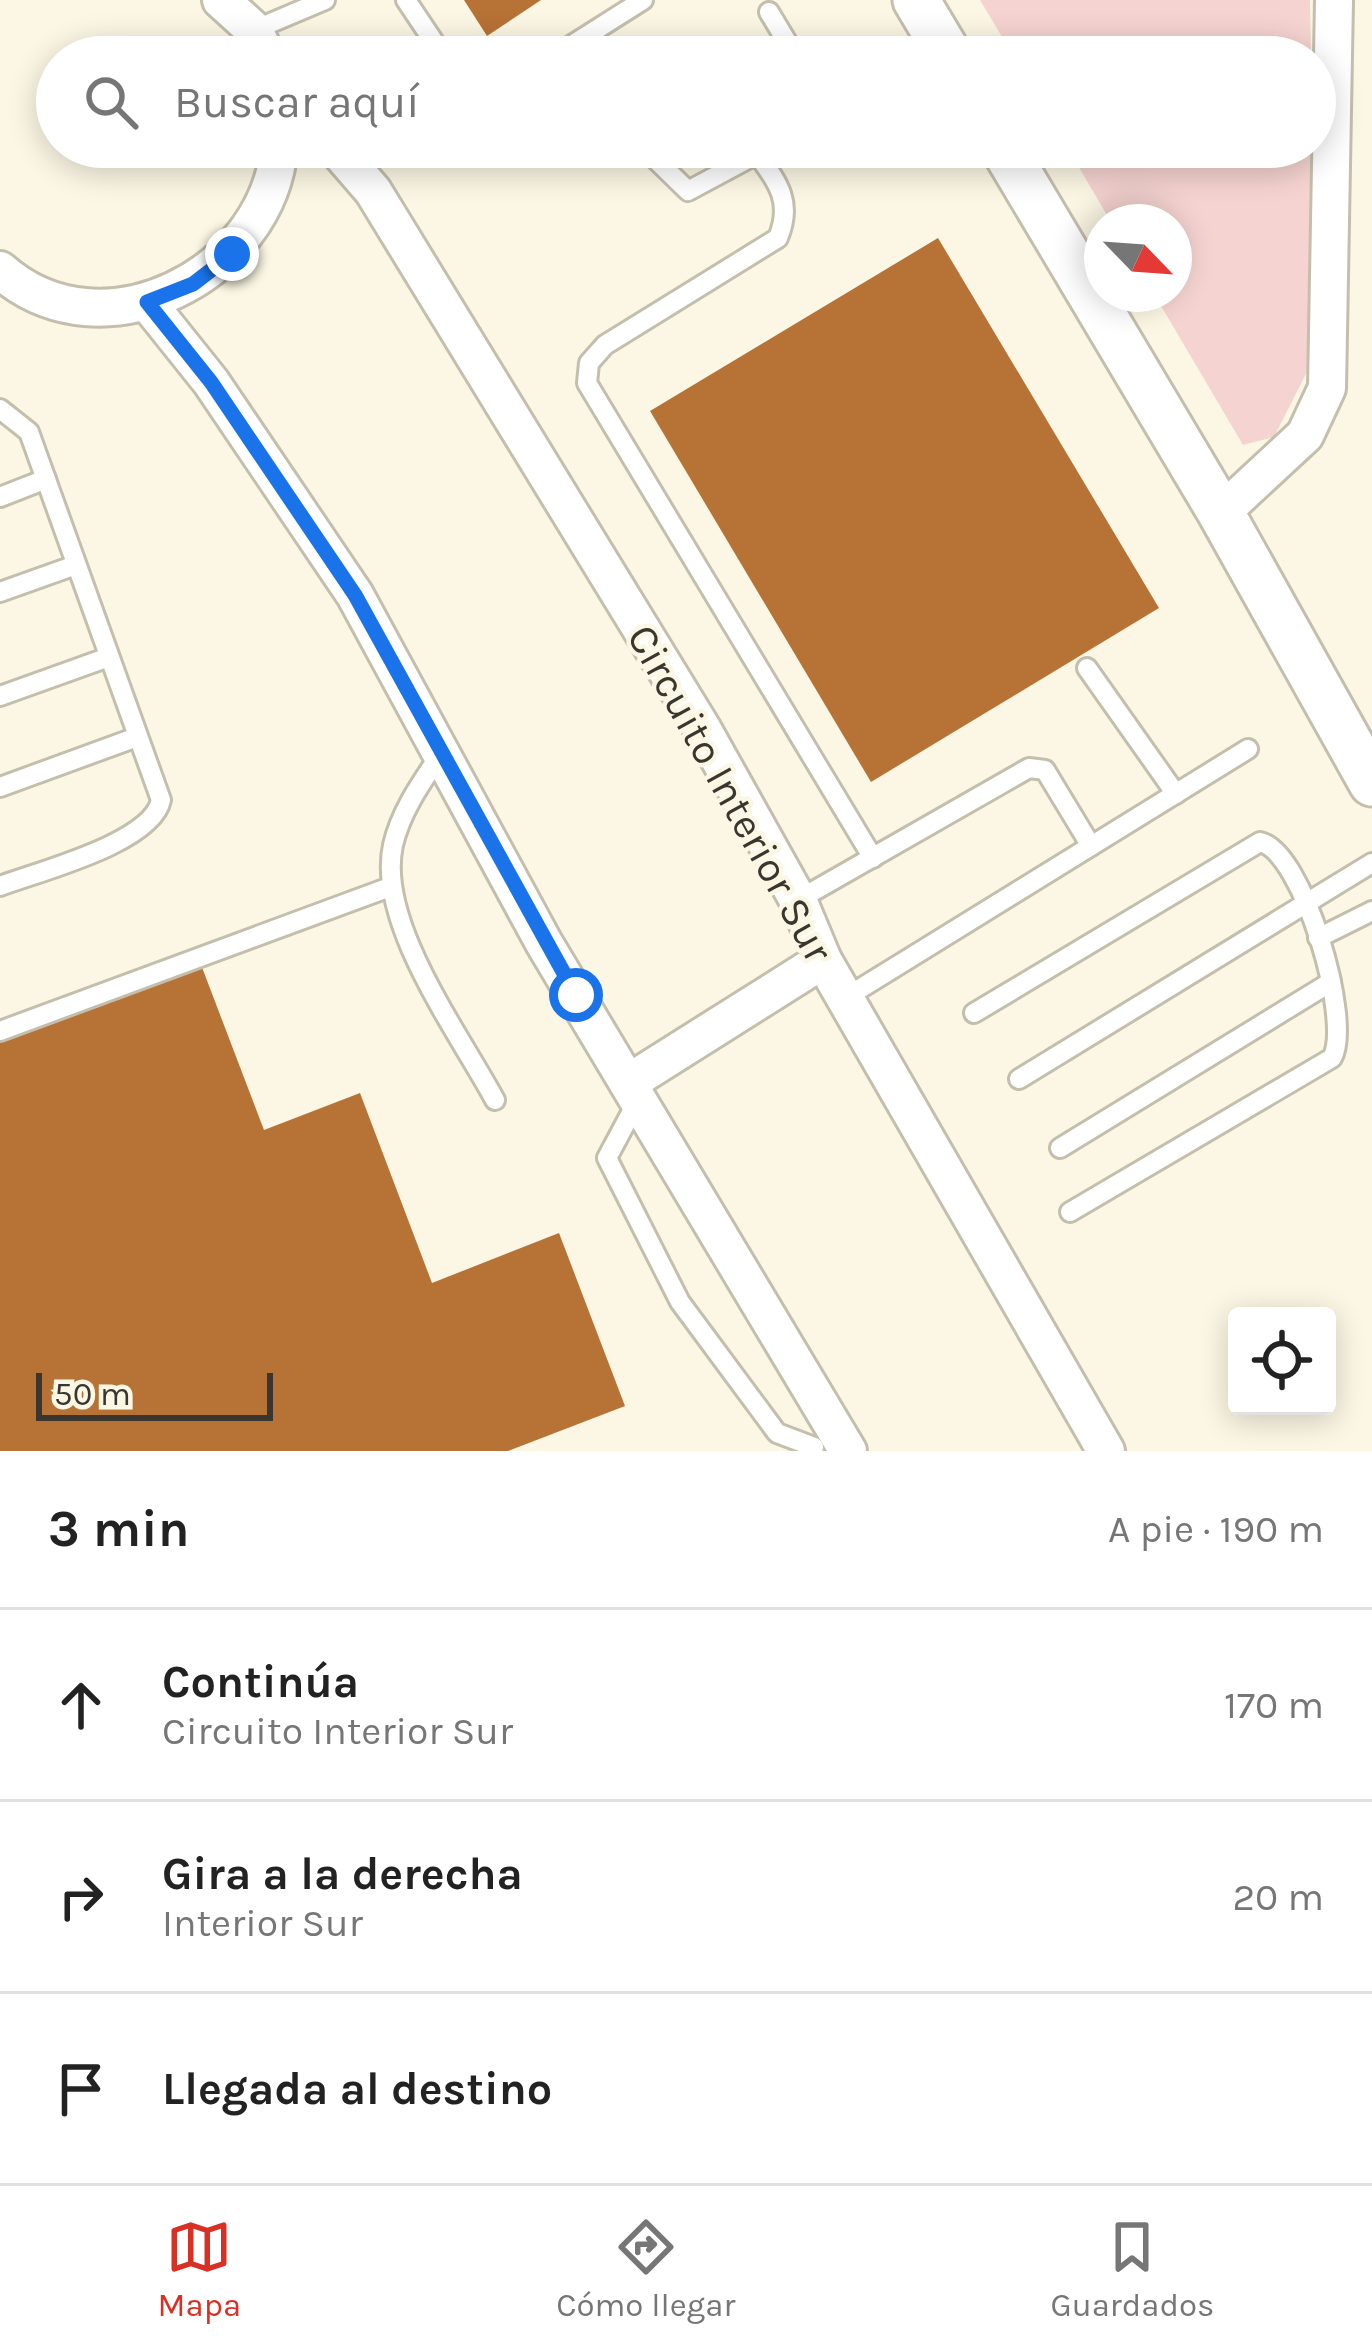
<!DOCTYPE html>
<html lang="es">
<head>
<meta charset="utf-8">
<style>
  :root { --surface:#fff; --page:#f2f2f2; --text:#222; --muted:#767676; --line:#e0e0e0; --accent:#d93025 }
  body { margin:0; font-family:Karla,sans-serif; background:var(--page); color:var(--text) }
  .controls { position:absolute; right:36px; bottom:36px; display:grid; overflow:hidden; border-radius:12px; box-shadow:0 6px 30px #0003 }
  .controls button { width:108px; height:108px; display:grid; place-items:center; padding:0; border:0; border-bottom:3px solid var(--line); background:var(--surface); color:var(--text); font:60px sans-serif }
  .compass { position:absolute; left:1084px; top:204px; width:108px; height:108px; border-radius:50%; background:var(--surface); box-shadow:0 6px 30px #0003; rotate:115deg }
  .scale { position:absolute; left:36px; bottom:30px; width:237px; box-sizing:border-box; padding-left:12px; border:6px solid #38362f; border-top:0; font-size:33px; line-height:42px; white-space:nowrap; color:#38362f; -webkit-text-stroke:9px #fcf7e4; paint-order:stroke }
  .stop { position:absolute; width:36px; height:36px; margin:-27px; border:9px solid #1a73e8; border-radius:50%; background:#fff }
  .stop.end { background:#1a73e8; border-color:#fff; box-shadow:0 3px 12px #0008 }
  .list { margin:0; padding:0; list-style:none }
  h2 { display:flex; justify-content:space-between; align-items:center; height:156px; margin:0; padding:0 48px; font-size:51px }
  h2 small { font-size:39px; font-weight:400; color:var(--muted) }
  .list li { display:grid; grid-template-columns:78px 1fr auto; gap:36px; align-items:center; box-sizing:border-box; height:192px; padding:0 48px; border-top:3px solid var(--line) }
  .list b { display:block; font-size:45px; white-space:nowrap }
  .list p { margin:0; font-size:39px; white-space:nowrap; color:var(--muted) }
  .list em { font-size:39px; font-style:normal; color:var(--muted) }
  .icon { flex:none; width:66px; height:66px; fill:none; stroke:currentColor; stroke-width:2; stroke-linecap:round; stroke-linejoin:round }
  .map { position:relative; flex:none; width:1372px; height:1451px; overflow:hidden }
  .search { position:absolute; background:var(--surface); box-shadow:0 6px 30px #0003; left:36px; right:36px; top:36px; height:132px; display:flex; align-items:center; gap:30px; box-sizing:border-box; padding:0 42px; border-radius:66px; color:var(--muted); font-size:45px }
  .sheet { height:732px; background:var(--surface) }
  nav { display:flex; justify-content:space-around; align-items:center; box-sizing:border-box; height:168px; border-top:3px solid var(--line); background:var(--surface); font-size:33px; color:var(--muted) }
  nav a { display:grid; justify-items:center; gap:6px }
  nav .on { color:var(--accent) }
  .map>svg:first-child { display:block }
  .green { fill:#f5d3d0 }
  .building { fill:#b77235 }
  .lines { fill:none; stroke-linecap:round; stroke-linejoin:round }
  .service-casing { stroke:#c4bfad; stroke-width:24 }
  .minor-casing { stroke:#c4bfad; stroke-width:42 }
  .tertiary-casing { stroke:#c4bfad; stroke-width:51 }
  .service { stroke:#fff; stroke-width:18 }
  .minor { stroke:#fff; stroke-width:36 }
  .tertiary { stroke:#fff; stroke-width:45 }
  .route { stroke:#1a73e8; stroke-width:15 }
  .labels { text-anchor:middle; stroke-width:9; stroke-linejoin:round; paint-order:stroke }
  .street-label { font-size:42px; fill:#38362f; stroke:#fcf7e4 }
</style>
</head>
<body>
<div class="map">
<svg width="1372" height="1451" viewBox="0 0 1372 1451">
  <rect width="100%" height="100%" fill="#fcf7e4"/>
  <g class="green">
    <polygon points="980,0 1310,0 1311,57 1014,57"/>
    <polygon points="1067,147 1311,147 1311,364 1274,437 1243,445 1154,294 1174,294 1174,222 1111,222"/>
  </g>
  <g class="building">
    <polygon points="464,0 541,0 487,36"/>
    <polygon points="938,238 1159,608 871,782 650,411"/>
    <polygon points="195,949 264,1130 360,1093 432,1283 559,1233 625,1406 508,1451 0,1451 0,1025"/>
  </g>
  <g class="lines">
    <defs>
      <g id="service">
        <polyline points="406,0 444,57"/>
        <polyline points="769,12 796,57"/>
        <polyline points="254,30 325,0"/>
        <polyline points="553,57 643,0"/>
        <polyline points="643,147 688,191 757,154"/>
        <path d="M766 147 757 154C778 183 793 202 778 238L605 345 589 363 587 383 873 858"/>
        <path d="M0 409 29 432 161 800C152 843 40 871 0 886"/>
        <polyline points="0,497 46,479"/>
        <polyline points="0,592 73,566"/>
        <polyline points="1087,668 1176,794"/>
        <polyline points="0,696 106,658"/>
        <path d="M440 755C421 783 401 811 393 845 376 922 459 1033 495 1100"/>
        <polyline points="0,787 137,737"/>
        <polyline points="798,900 1029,768 1045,770 1091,846"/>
        <polyline points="1318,938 1372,911"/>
        <polyline points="845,998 1248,749"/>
        <path d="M974 1013 1260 842C1303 851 1353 1022 1332 1058L1070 1212"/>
        <polyline points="0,1031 390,887"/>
        <polyline points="1019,1079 1372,863"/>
        <polyline points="638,1100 607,1158 680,1302 777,1433 814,1447"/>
        <polyline points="1060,1148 1331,982"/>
      </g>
      <g id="minor">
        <polyline points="221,0 254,30 267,57"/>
        <polyline points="335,147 373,191 703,730 798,900 823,960 1106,1451"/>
        <path d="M0 270C102 361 269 274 279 147"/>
        <polyline points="147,302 211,382 355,595 544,943 848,1451"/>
        <polyline points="1221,513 1305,435 1327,388 1334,0"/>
        <polyline points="628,1083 823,960"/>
      </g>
      <g id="tertiary">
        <polyline points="916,0 950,57"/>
        <polyline points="1003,147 1221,513 1372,783"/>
      </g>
    </defs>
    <use href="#service" class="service-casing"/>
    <use href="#minor" class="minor-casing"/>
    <use href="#tertiary" class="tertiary-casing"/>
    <use href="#service" class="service"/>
    <use href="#minor" class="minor"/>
    <use href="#tertiary" class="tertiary"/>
  </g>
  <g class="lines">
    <polyline class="route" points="232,254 193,284 147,302 211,382 355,595 576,995"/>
  </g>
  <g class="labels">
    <g class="street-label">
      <text transform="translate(731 793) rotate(61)" y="15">Circuito Interior Sur</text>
    </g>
  </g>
</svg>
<div class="controls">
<button><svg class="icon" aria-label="locate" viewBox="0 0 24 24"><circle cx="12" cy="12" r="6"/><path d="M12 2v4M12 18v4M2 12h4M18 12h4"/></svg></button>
</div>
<svg class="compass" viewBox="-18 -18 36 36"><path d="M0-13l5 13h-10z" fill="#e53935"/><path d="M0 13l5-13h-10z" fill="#767676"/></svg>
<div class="scale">50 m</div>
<div class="stop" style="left:576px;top:995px"></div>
<div class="stop end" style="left:232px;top:254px"></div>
<div class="search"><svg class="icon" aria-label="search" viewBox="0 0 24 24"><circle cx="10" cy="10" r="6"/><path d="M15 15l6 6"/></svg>Buscar aquí</div>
</div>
<section class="sheet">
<h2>3 min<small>A pie · 190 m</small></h2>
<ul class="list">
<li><svg class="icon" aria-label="ahead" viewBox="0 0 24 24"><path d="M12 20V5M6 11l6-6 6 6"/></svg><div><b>Continúa</b><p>Circuito Interior Sur</p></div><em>170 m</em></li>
<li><svg class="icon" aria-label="right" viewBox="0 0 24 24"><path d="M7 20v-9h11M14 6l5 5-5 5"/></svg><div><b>Gira a la derecha</b><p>Interior Sur</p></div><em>20 m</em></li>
<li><svg class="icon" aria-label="arrive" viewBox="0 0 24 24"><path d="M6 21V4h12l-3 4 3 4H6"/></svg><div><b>Llegada al destino</b></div></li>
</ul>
</section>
<nav>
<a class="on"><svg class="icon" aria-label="map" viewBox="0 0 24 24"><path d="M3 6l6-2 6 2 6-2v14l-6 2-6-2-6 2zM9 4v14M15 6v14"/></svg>Mapa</a>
<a><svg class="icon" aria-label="directions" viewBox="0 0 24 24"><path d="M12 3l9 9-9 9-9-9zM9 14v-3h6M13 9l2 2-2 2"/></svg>Cómo llegar</a>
<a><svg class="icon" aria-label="saved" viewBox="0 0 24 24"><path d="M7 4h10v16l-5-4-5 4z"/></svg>Guardados</a>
</nav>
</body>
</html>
